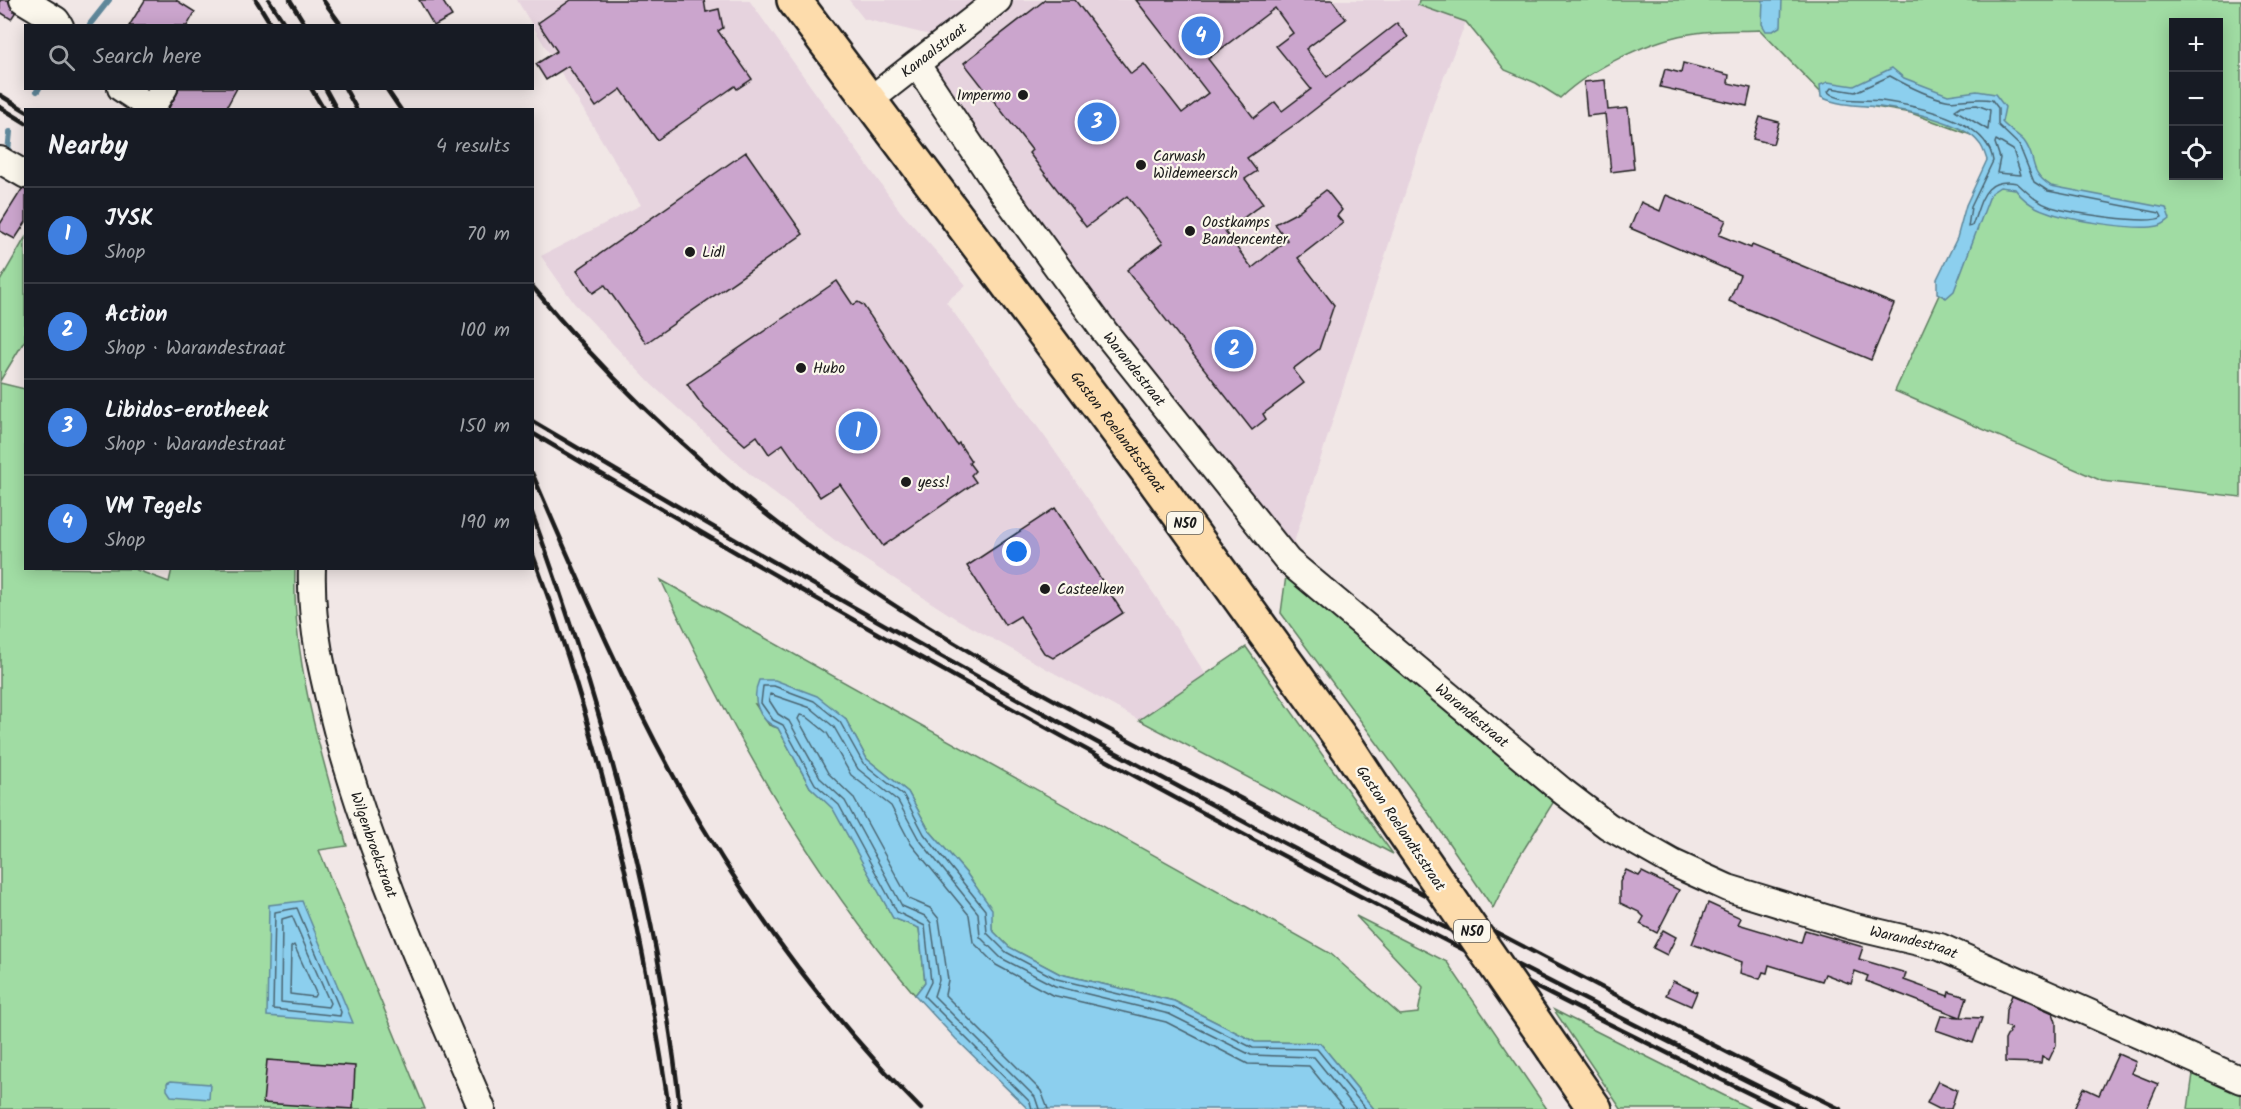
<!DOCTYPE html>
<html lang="en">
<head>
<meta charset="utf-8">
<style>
  :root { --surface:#171b24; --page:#242831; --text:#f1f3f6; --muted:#9ea1a6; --line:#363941; --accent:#919294 }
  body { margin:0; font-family:Kalam,sans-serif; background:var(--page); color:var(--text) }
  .controls { position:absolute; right:18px; top:18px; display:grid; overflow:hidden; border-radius:0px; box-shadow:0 3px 15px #0003 }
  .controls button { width:54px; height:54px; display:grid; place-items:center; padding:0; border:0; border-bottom:2px solid var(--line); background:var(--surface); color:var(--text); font:30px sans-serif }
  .you { position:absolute; left:1017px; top:552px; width:21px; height:21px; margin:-15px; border:4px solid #fff; border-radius:50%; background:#1a73e8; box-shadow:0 0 0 9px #1a73e833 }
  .badge { display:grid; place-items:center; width:39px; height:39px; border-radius:50%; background:var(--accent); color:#fff; font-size:20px; font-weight:700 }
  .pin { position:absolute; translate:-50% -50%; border:3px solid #fff; box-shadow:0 2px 6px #0006 }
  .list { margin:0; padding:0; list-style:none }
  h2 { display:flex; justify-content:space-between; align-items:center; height:78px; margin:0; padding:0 24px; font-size:26px }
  h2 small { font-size:20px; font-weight:400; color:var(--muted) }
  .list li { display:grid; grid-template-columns:39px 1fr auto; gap:18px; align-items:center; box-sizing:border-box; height:96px; padding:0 24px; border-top:2px solid var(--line) }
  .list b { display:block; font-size:22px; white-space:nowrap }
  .list p { margin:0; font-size:20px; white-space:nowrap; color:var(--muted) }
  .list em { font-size:20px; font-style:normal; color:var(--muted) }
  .icon { flex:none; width:33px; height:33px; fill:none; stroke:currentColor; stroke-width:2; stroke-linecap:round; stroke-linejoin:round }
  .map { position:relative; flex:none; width:2241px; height:1109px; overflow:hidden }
  .search { position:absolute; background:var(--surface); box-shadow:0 3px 15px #0003; left:24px; top:24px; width:510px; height:66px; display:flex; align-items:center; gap:15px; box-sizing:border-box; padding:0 21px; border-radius:0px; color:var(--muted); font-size:22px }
  .panel { position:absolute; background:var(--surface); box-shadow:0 3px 15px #0003; left:24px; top:108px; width:510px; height:462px; border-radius:0px }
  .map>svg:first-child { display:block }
  .built { fill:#e6d3de }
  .green { fill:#a0dca3; stroke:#5e7c60; stroke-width:1.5; fill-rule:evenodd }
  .water { fill:#8ccfee; stroke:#5f879a; stroke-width:1.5 }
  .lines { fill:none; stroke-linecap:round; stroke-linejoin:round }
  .shore { stroke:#496470; stroke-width:1.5 }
  .stream { stroke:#5f879a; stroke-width:6 }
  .building { fill:#cba5cd; stroke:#1c1c1c; stroke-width:1.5; fill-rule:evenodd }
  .minor-casing { stroke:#1c1c1c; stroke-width:30 }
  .major-casing { stroke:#1c1c1c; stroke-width:38 }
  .minor { stroke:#fbf7ec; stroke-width:26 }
  .major { stroke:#fddcac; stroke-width:33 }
  .rail { stroke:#1c1c1c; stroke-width:4.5 }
  .major-bridge-casing { stroke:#1c1c1c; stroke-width:38; stroke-linecap:butt }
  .major-bridge { stroke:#fddcac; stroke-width:33 }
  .poi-dot { fill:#1c1c1c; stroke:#fbf7ec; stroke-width:2 }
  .labels { text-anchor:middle; stroke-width:4.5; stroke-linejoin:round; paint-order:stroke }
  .shield { fill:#fbf7ec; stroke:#5f5e5a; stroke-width:1.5 }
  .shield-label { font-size:14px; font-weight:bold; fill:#1c1c1c }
  .street-label { font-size:15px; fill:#1c1c1c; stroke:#fbf7ec }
  .poi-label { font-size:15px; fill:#1c1c1c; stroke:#fbf7ec; text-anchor:start }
</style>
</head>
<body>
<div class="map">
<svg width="2241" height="1109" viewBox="0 0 2241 1109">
  <rect width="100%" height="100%" fill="#f1e7e6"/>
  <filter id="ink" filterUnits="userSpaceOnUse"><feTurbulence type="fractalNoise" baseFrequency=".0167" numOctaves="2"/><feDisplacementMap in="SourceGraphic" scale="12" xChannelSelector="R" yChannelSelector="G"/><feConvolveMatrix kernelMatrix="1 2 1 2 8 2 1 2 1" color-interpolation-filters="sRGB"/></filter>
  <g filter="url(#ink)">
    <g class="built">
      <polygon points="517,0 749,0 900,211 966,285 946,302 1045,437 1156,597 1206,675 1139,720 955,618 836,541 753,477 651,384 574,303 541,256 641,205"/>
      <polygon points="849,0 1419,0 1418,5 1466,22 1435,99 1288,561 928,67 930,35 864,19"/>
    </g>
    <g class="green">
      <path d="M1419 0H2241V497L2102 481 1895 391 1997 168 1991 150 1971 135 1911 113 1827 99 1760 30C1739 31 1717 30 1696 33 1653 38 1591 68 1560 98L1536 83 1505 70 1466 22 1418 5ZM2174 22H2218V176H2174Z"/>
      <polygon points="25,238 25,340 0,381 0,281"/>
      <path d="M0 383 25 389 26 568 134 569 169 582 172 569H295C292 663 322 756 347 846L319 850 425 1109H0Z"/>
      <polygon points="1288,561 1561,790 1514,865 1493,908 1425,808 1281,613"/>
      <path d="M661 580 1331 954 1400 1015 1418 1013 1423 987 1356 916 1447 962 1547 1109H1374L1320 1043 1255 1042 1174 1001 1060 974 1009 947 992 930 991 909 967 874 929 830 908 792 867 759 845 718 755 704 769 725 778 728 810 787 833 808 893 918 919 928 925 982 915 995C806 866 732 732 661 580Z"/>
      <polygon points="1246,647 1377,832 1393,854 1139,720"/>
      <polygon points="1554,1010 1751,1109 1621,1109"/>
      <polygon points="2195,1060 2241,1080 2241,1109 2188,1109"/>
    </g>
    <g class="water">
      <polygon points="1763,0 1782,0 1781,26 1773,31 1766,31 1762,24"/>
      <path d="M1892 68 1904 78 1948 95 1977 91 1995 94 2005 107 2002 122C2009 130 2018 134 2024 141 2038 159 2027 171 2051 186L2166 208 2170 219C2166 222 2163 225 2158 226 2136 231 2070 220 2048 212 2034 208 2023 200 2015 189L2000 187 1991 193 1954 291 1946 298 1937 293V279L1957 238 1966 205 1987 160C1985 154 1983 147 1979 143 1964 122 1905 110 1880 107 1860 105 1839 106 1821 97L1820 85 1828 82 1854 86Z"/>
      <path d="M759 680H775L817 696 845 718 867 759 908 792 929 830 967 874 992 909V930L1009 947 1060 974 1174 1001 1255 1042 1320 1043 1374 1109H1028L956 1039 915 995 925 982 919 928 893 918 833 809 810 787 778 728C758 721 751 698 759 680Z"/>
      <polygon points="302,901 353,1023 267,1016 269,905"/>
      <polygon points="171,1081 210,1084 209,1099 171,1096 167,1090 167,1083"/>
    </g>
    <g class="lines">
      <g class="shore">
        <path d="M1890 76C1906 85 1927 96 1946 100 1957 103 1975 96 1992 100L1998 108V125L2019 145 2034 182 2048 191 2160 213 2162 217C2150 226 2068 212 2051 207 2036 202 2028 193 2017 183 1983 177 1982 200 1972 226L1968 227 1971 207 1993 161C1988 119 1916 106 1882 101 1866 99 1840 103 1828 92L1831 88 1855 92Z"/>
        <polygon points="1977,105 1990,110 1988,130 1955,110 1961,106"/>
        <polygon points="1996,140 2013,150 2021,175 1997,173 2000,158 1995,143"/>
        <polygon points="297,908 341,1012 340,1016 273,1009 275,912"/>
        <polygon points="292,916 330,1003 328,1007 281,1002 282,919"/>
        <polygon points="294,945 316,993 314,997 290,994 291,947"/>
        <polyline points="1032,1109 1030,1102 924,996 931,982 925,926 897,912 839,805 815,784 783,725 773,720 761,703 763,686 774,686 814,701 840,722 863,763 904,796 924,834 985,910 987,933 1006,952 1057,979 1172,1007 1253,1048 1317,1049 1366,1109"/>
        <polyline points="1039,1109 1035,1097 934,996 939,980 931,923 925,916 902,906 845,801 821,779 789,721 778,714 769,700 770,694 811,708 834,727 858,769 898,801 918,838 978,913 980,937 1001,958 1055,986 1169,1014 1251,1055 1314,1057 1356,1109"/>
        <polyline points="1048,1109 1041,1091 945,995 948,980 939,919 930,908 909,899 853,797 828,773 798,719 800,715 806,716 827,733 851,775 891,806 911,844 969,915 973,942 996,965 1052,995 1166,1022 1248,1064 1309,1066 1344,1109"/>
      </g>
      <g class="stream">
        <polyline points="90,24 109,0"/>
        <polyline points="37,91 39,88"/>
        <polyline points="8,152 10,132"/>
      </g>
    </g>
    <g class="building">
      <polygon points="0,0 8,0 15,13 11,19 0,12"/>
      <polygon points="145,0 176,0 195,12 187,26 129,26"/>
      <polygon points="419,0 442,0 452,16 434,26"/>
      <polygon points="571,0 704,0 706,12 719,9 723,28 718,31 752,79 737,89 735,86 657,140 621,89 596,107 568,66 546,80 536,64 557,51 538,23"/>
      <path d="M1045 0H1075L1131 74 1144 64 1182 113 1208 93 1136 0H1332L1346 19 1306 49 1327 77 1397 23 1408 37 1297 123 1247 158 1257 171 1245 179 1263 203 1225 232 1252 268 1287 240 1275 224 1296 213 1326 190 1342 210 1337 216 1343 223 1298 258 1334 305 1319 349 1293 369 1304 383 1263 414 1266 419 1252 430 1127 270 1163 243 1127 196 1086 227 1029 153 1032 150 964 63ZM1275 8 1293 33 1276 46 1311 89 1282 111 1275 102 1254 118 1208 59Z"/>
      <polygon points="1683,63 1729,75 1728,83 1751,88 1747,106 1660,87 1665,69 1681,73"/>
      <polygon points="1605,80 1608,110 1628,108 1634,169 1611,172 1605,114 1587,116 1584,82"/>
      <polygon points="179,88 237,88 225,110 168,110"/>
      <polygon points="1760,117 1779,122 1773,144 1753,139"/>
      <polygon points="746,152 803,234 646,343 605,285 593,293 577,270"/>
      <polygon points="22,189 26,190 26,222 15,239 0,231 0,224"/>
      <polygon points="1666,195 1726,220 1719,235 1751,248 1752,245 1894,304 1871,360 1729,301 1740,275 1630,228 1641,202 1660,211"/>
      <polygon points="837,281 853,305 858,302 863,305 957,445 959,443 971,461 969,463 975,471 971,475 976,482 883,546 840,484 820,497 783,444 769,454 757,436 745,445 705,409 687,384"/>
      <polygon points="1055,508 1123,613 1053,658 1044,653 1020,616 1005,625 967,566"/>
      <polygon points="1626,870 1639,876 1642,872 1679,890 1657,933 1640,924 1644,917 1639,912 1620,903 1620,882"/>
      <polygon points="1708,903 1741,918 1738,924 1801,943 1805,930 1863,947 1859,959 1906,973 1904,980 1948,996 1949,992 1967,997 1961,1017 1982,1018 1973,1043 1936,1030 1941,1016 1960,1017 1866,981 1868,976 1855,971 1851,984 1825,974 1822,981 1769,965 1767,973 1763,972 1760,979 1740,973 1742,962 1692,944"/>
      <polygon points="1663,930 1676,937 1667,955 1653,948"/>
      <polygon points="1673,981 1697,992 1691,1006 1666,995"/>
      <polygon points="2012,995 2053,1013 2056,1022 2056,1045 2049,1060 2042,1056 2041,1063 2005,1062 2005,1040 2011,1028 2005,1026 2006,1010"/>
      <polygon points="2118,1054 2136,1062 2131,1073 2158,1084 2147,1109 2074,1109 2084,1088 2099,1095"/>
      <polygon points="267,1060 355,1066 353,1109 263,1103"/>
      <polygon points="1938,1081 1957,1090 1951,1109 1939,1109 1927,1103"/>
    </g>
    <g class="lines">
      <defs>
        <g id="minor">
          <polyline points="23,0 56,20 60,26"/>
          <path id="s1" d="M917 65 993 179 1104 331 1288 561 1561 790 1608 826 1673 863 1728 888 1851 926 1940 947 2241 1080"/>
          <polyline points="121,88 151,108 164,88"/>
          <path id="s2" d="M870 100 998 0"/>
          <polyline points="0,160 26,175"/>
          <path id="s3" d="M312 568C310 626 324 680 338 734 374 865 429 985 482 1109"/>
        </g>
        <g id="major">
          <path id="s4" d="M794 0 1149 473 1350 751 1390 812"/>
          <polyline points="1554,1050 1595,1109"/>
        </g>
      </defs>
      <use href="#minor" class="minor-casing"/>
      <use href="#major" class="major-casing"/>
      <use href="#minor" class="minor"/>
      <use href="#major" class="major"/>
      <g class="rail">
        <polyline points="256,0 272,26"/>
        <polyline points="269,0 286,26"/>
        <polyline points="290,0 306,26"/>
        <polyline points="323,0 342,26"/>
        <polyline points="311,88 324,110"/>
        <polyline points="325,88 337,110"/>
        <polyline points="345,88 357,110"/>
        <polyline points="386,88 401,110"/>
        <polyline points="0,95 26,111"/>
        <polyline points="0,107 26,123"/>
        <path d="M532 286C623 397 731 494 849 575 992 674 1151 751 1305 832 1483 925 1660 1020 1840 1109"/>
        <path d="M532 421C947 667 1371 896 1804 1109"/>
        <path d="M532 433C939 675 1356 902 1781 1109"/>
        <path d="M532 473C578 579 623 685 679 786 745 904 826 1013 921 1109"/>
        <path d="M532 513C602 705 658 905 680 1109"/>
        <path d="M532 552C599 733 641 919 669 1109"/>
      </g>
      <defs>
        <polyline id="major-bridge" points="1390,812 1554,1050"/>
      </defs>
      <use href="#major-bridge" class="major-bridge-casing"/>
      <use href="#major-bridge" class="major-bridge"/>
    </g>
  </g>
  <g class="poi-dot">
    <circle cx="1023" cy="95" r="6"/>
    <circle cx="1141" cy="165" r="6"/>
    <circle cx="1190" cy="231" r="6"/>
    <circle cx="690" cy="252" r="6"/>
    <circle cx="801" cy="368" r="6"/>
    <circle cx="906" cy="482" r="6"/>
    <circle cx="1045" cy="589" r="6"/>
  </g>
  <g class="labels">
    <g class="shield">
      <rect x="1167" y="512" width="36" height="22" rx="4.5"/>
      <rect x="1454" y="920" width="36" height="22" rx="4.5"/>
    </g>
    <g class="shield-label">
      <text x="1185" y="528">N50</text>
      <text x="1472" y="936">N50</text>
    </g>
    <g class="street-label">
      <text dy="5" stroke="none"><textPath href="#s2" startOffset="81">Kanaalstraat</textPath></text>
      <text dy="5" stroke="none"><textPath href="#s1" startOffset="374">Warandestraat</textPath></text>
      <text dy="5" stroke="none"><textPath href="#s4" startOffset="540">Gaston Roelandtsstraat</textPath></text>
      <text dy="5" stroke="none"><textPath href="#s1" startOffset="860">Warandestraat</textPath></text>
      <text transform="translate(1401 828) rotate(56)" y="5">Gaston Roelandtsstraat</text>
      <text dy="5" stroke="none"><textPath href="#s3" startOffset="285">Wilgenbroekstraat</textPath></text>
      <text dy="5" stroke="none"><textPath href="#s1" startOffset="1364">Warandestraat</textPath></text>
    </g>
    <g class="poi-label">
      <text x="1011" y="100" text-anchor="end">Impermo</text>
      <text x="1153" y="161">Carwash<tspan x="1153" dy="17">Wildemeersch</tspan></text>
      <text x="1202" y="227">Oostkamps<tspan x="1202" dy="17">Bandencenter</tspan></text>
      <text x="702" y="257">Lidl</text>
      <text x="813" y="373">Hubo</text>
      <text x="918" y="487">yess!</text>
      <text x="1057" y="594">Casteelken</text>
    </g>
  </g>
</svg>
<div class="controls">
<button>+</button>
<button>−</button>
<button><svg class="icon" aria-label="locate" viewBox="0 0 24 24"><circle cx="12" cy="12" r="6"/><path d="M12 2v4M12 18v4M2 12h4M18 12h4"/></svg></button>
</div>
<div class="you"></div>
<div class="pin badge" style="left:858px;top:431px;background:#3f7fe0">1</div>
<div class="pin badge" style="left:1234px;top:349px;background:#3f7fe0">2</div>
<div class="pin badge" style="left:1097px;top:122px;background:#3f7fe0">3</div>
<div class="pin badge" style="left:1201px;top:36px;background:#3f7fe0">4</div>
<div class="search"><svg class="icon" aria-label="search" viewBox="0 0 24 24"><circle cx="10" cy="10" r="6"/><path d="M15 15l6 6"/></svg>Search here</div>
<section class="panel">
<h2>Nearby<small>4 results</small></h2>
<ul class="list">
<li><span class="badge" style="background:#3f7fe0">1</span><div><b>JYSK</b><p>Shop</p></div><em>70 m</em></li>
<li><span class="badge" style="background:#3f7fe0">2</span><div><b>Action</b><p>Shop · Warandestraat</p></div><em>100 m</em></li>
<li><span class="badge" style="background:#3f7fe0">3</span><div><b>Libidos-erotheek</b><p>Shop · Warandestraat</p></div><em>150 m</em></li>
<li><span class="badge" style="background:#3f7fe0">4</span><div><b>VM Tegels</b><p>Shop</p></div><em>190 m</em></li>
</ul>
</section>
</div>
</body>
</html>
